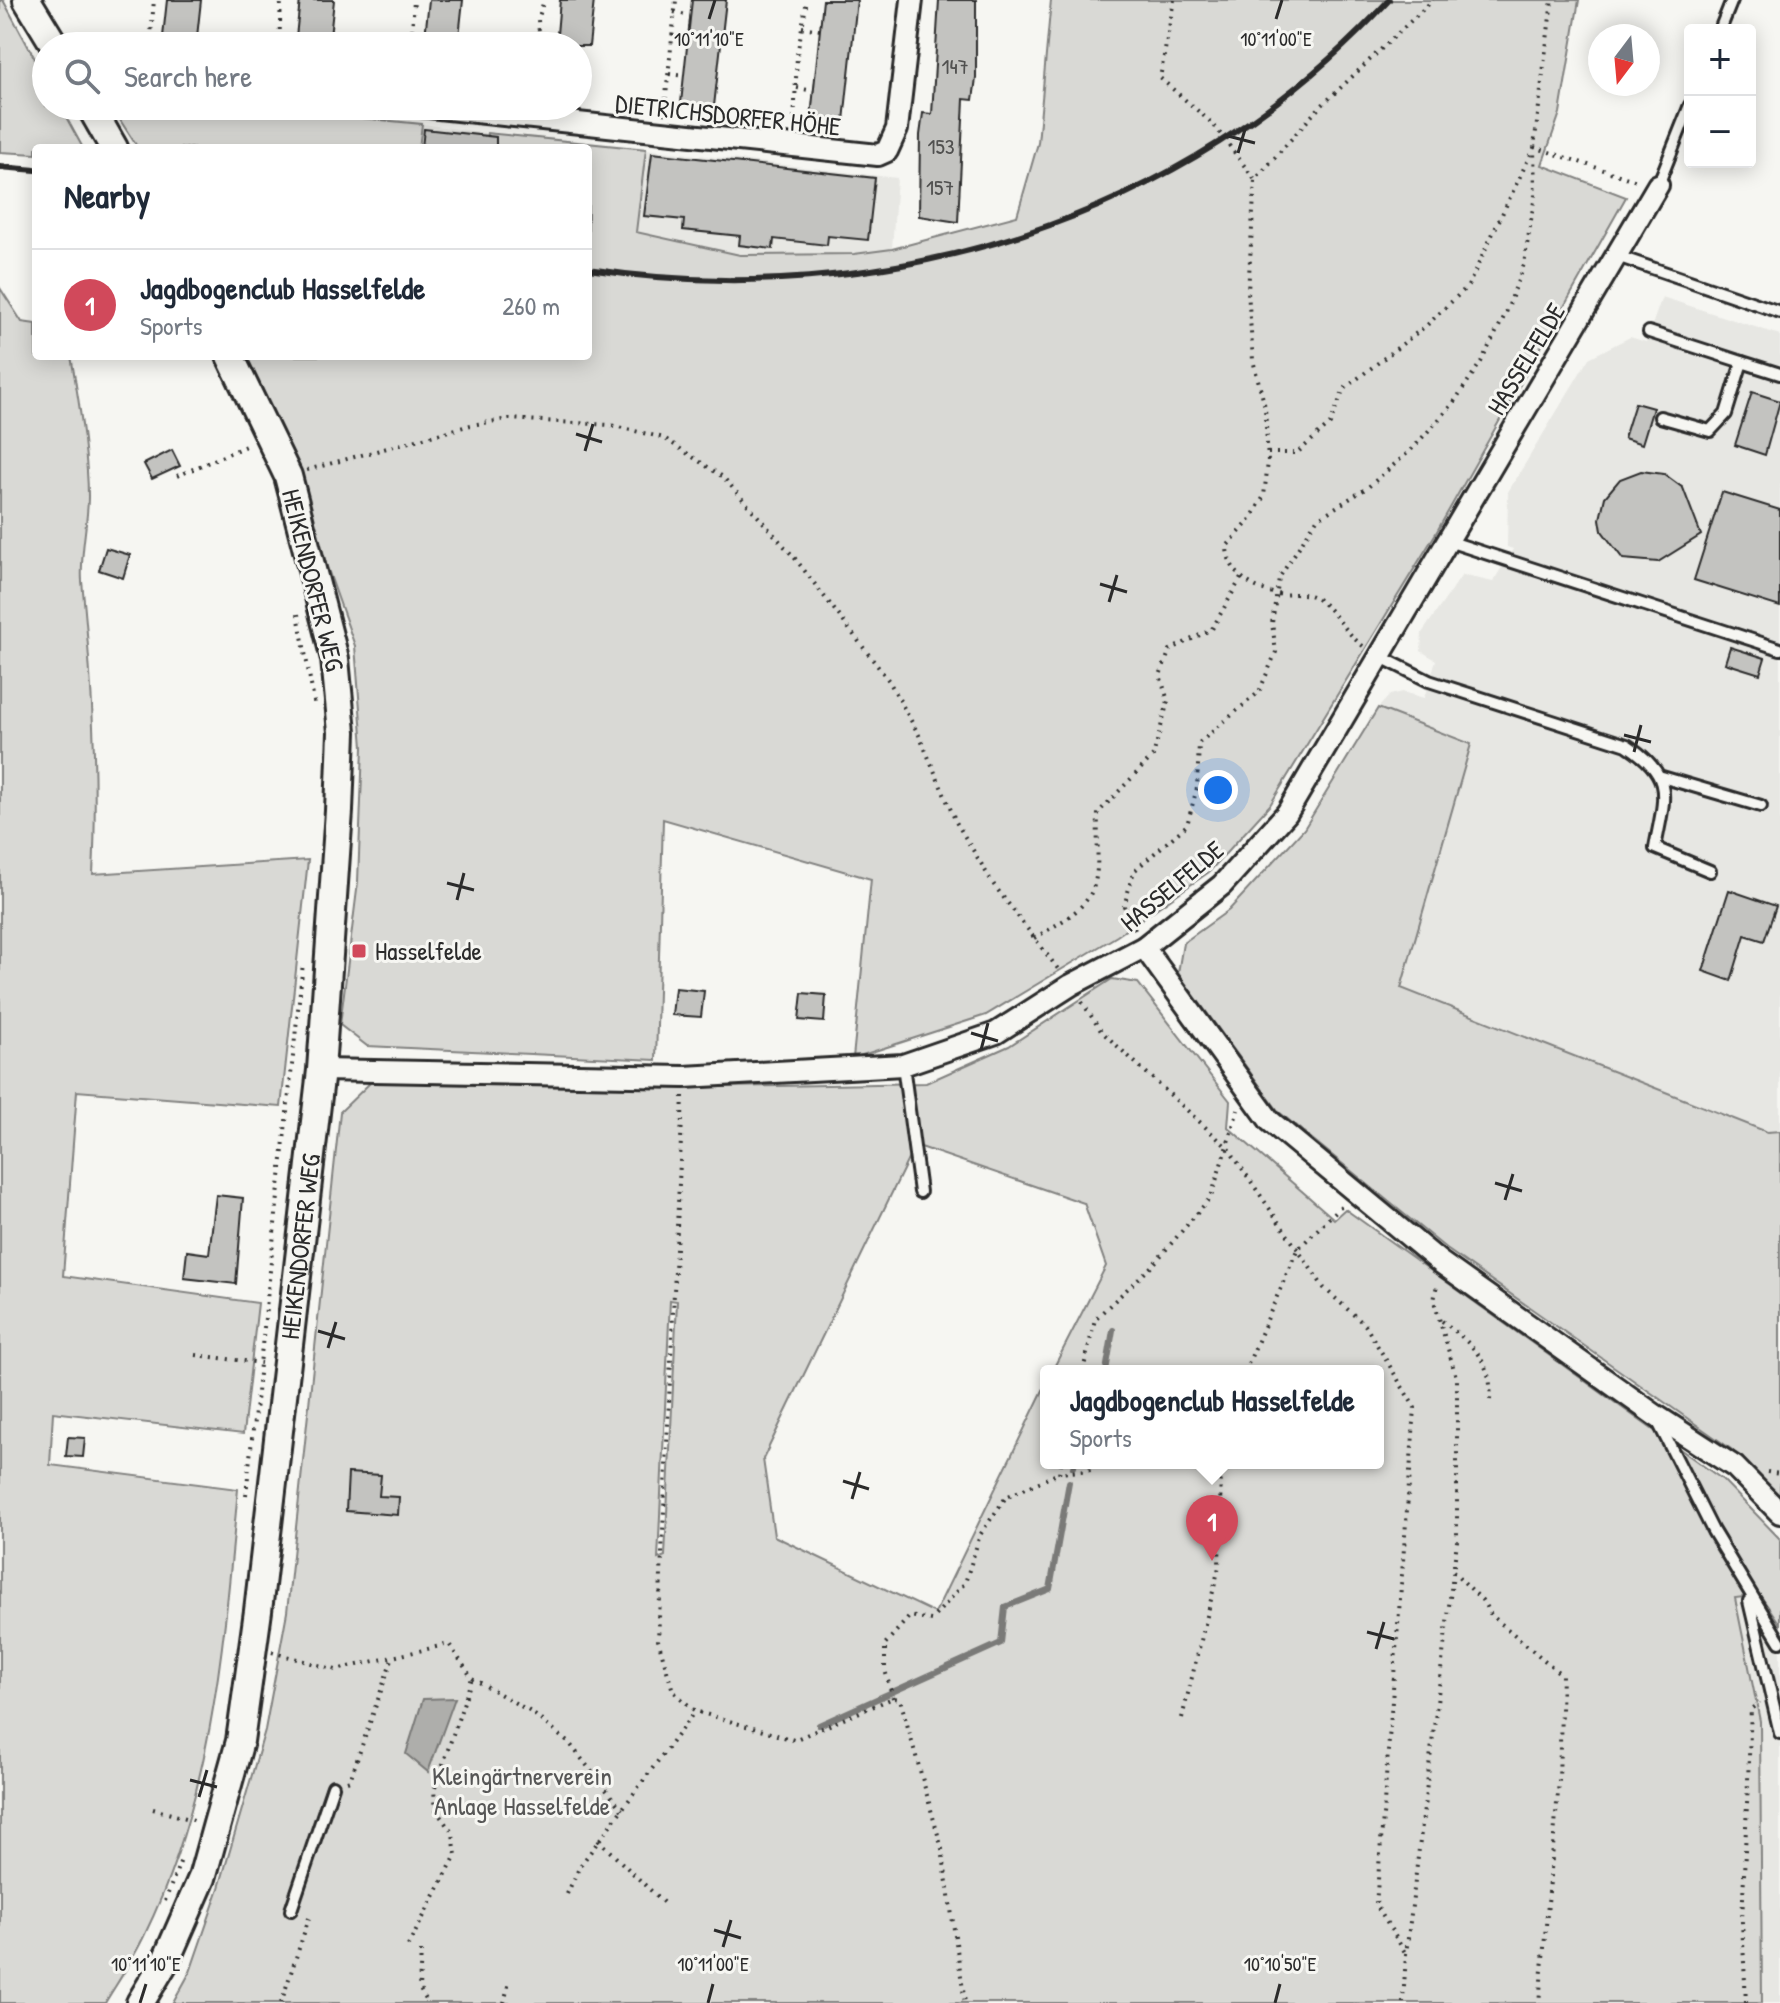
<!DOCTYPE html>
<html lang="en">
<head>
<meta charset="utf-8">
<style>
  :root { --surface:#fff; --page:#f6f6f7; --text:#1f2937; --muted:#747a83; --line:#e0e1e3; --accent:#d1495b }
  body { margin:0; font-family:"Patrick Hand",sans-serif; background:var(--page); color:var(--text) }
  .controls { position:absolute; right:24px; top:24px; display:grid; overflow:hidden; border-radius:8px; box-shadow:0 4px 20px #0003 }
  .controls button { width:72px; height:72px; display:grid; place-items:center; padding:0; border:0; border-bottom:2px solid var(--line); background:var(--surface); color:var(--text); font:40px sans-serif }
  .compass { position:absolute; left:1588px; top:24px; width:72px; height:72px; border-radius:50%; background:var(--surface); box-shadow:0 4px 20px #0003; rotate:196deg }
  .you { position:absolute; left:1218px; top:790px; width:28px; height:28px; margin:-20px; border:6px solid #fff; border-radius:50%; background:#1a73e8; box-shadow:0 0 0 12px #1a73e833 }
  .badge { display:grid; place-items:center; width:52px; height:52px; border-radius:50%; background:var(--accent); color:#fff; font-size:26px; font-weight:700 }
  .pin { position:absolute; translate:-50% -66px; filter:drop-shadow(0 2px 4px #0008) }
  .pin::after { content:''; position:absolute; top:42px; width:28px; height:24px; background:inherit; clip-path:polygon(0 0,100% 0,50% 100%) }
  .popup { position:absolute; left:1040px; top:1365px; width:344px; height:104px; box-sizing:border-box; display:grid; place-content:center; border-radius:8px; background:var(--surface); filter:drop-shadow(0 2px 6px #0005); font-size:26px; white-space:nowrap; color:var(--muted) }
  .popup b { font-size:30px; color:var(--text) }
  .popup::after { content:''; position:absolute; left:50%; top:100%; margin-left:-16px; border:16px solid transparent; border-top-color:var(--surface) }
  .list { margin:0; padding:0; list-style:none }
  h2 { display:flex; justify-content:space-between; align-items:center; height:104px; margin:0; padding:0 32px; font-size:34px }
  h2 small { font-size:26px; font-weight:400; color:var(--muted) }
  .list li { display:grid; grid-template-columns:52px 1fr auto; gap:24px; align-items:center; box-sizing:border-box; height:112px; padding:0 32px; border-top:2px solid var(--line) }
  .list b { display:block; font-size:30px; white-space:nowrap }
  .list p { margin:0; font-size:26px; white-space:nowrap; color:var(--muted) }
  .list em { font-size:26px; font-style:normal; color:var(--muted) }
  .icon { flex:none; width:44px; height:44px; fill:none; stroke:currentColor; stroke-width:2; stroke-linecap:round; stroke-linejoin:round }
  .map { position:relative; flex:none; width:1780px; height:2003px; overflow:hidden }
  .search { position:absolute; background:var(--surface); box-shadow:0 4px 20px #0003; left:32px; top:32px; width:560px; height:88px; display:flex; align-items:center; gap:20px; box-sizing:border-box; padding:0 28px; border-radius:44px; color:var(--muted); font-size:30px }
  .panel { position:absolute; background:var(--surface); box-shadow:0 4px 20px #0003; left:32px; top:144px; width:560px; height:216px; border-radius:8px }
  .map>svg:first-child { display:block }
  .built { fill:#e7e7e3 }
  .green { fill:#d9d9d5; stroke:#828280; stroke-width:2; fill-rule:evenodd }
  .water { fill:#aeaeab; stroke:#7a7a78; stroke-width:2 }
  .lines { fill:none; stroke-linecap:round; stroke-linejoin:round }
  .stream { stroke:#7a7a78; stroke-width:6 }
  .building { fill:#c3c3c0; stroke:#2b2b2b; stroke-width:2 }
  .service-casing { stroke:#2b2b2b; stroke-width:16 }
  .minor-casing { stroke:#2b2b2b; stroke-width:26 }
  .tertiary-casing { stroke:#2b2b2b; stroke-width:32 }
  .path { stroke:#2b2b2b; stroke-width:4; stroke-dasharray:2 6; stroke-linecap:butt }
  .service { stroke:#f6f6f2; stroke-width:10 }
  .minor { stroke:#f6f6f2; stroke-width:20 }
  .tertiary { stroke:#f6f6f2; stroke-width:26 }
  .rail { stroke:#2b2b2b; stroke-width:6 }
  .ticks { fill:none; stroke:#2b2b2b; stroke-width:3 }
  .poi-dot { fill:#d1495b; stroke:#f6f6f2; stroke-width:3 }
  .labels { text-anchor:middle; stroke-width:6; stroke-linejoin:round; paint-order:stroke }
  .number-label { font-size:22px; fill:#515150 }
  .street-label { font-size:26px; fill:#2b2b2b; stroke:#f6f6f2 }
  .poi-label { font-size:26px; fill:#2b2b2b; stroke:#f6f6f2; text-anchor:start }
  .park-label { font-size:26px; fill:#565656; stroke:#f6f6f2 }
  .ticks-label { font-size:20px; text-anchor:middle; fill:#2b2b2b; stroke:#f6f6f2; stroke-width:6; stroke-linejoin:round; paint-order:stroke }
</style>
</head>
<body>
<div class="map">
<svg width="1780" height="2003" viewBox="0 0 1780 2003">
  <rect width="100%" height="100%" fill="#f6f6f2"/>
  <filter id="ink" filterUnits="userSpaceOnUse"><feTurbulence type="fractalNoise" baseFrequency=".0125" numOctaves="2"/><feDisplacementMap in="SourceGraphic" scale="16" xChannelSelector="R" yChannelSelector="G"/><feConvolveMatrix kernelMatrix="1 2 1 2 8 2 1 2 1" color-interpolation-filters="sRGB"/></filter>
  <g filter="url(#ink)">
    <g class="built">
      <polygon points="422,124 487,133 485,148 419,148"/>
      <polygon points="646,149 897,178 892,249 854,254 740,255 635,232"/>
      <polygon points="1662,297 1780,335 1780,1131 1767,1132 1401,988 1471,744 1378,708 1390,695 1403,692 1424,698 1436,660 1421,651 1422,633 1462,575 1493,582 1513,549 1507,547 1508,492 1589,358 1630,337 1646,342"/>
      <polygon points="1760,1595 1780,1624 1780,2003 1762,2003 1760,1721 1735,1598"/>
    </g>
    <g class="green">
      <polygon points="0,0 3,0 46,79 46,106 60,106 83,148 36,148 36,154 0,152"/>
      <polygon points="1051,0 1579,0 1560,113 1542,165 1626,197 1436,533 1270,805 1209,872 1117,936 986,1015 853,1058 871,879 663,819 656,1060 367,1046 340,1025 358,882 363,747 355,646 280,434 242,356 588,356 588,148 485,148 487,133 646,149 636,232 740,255 854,254 892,249 1017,216 1038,143"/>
      <polygon points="111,106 237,106 422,124 419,148 138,148"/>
      <path d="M0 288 22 322 36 324V356H71C78 395 88 457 88 496 88 524 80 553 82 581 92 677 98 777 93 874L308 860 281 1107 77 1091 63 1276 258 1303 243 1434 53 1412 50 1465 238 1489C224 1641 213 1794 145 1934 134 1958 119 1980 105 2003H0Z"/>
      <polygon points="1378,708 1471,744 1401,988 1767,1132 1780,1131 1780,1498 1731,1449 1448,1250 1279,1112 1178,973 1183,943 1229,910 1304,829"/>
      <path d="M1112 979 1138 983 1230 1101 1228 1127 1334 1219 1345 1209 1723 1480 1780 1539V1624L1760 1595 1735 1598 1760 1721 1762 2003H173L190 1972 219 1888 265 1730 287 1612 340 1112 372 1081 670 1088 926 1083 1009 1046ZM915 1145 1084 1203 1106 1266 1052 1371H1378V1463H1046V1384L935 1613 774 1536 763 1459ZM670 1300 677 1301 665 1556 658 1559Z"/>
    </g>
    <polygon class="water" points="455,1698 428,1772 406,1754 423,1699"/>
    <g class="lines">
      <g class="stream">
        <polyline points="1106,1371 1113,1330"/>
        <polyline points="1073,1467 1075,1463"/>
        <polyline points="819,1725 1001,1643 1005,1607 1050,1589 1069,1482"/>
      </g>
    </g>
    <g class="building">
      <polygon points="167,0 201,0 196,46 162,46"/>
      <polygon points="300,0 334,0 329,46 295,46"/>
      <polygon points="429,0 463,0 458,46 424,46"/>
      <polygon points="560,0 594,0 589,46 556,46"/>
      <polygon points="692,0 726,0 714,106 681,103"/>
      <polygon points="823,0 857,0 844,121 811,117"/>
      <polygon points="939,0 976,0 976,78 973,100 964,99 958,222 919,216 920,135 923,113 932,114"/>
      <polygon points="424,129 496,137 496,148 422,148"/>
      <polygon points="652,153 875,178 868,240 828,236 827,245 774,239 773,249 739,245 740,236 683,230 684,220 644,216"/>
      <polygon points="1752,392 1780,401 1765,455 1735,445"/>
      <polygon points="1635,403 1653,408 1642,444 1624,438"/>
      <polygon points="172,450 180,466 152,479 144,464"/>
      <polygon points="1641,471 1664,474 1683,488 1701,535 1658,562 1623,559 1602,531 1600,519 1605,497 1620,479"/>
      <polygon points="1722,492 1780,510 1780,607 1694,580"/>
      <polygon points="106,548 130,555 123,578 99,570"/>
      <polygon points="1730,647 1765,658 1760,674 1725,663"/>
      <polygon points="1729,890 1776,906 1764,941 1745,935 1731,981 1703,971"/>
      <polygon points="675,988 704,991 701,1017 672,1015"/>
      <polygon points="802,993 826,995 824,1022 799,1020"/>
      <polygon points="216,1195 243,1198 236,1284 184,1278 187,1251 209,1254"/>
      <polygon points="68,1437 85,1438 83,1457 66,1456"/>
      <polygon points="348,1473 381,1475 379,1496 399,1497 398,1515 346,1511"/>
    </g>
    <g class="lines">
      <defs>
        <g id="service">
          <polyline points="1720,30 1732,0"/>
          <polyline points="1658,185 1690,105"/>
          <polyline points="1617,256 1780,312"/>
          <polyline points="1649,332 1742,362"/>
          <polyline points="1660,417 1710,431 1726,414 1742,362 1780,374"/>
          <polyline points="1448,541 1780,649"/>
          <path d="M1381 657 1429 681 1627 745C1676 777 1664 797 1655 848L1710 871"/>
          <polyline points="1662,777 1761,806"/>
          <polyline points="903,1065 920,1192"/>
          <polyline points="1657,1420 1713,1531 1780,1642"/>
          <polyline points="1749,1601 1780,1733"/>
          <polyline points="291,1910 333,1786"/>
        </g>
        <g id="minor">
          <polyline points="420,106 878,155 887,151 897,129 912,0"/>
          <polyline points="1144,947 1270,1121 1440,1262 1655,1415 1735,1467 1780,1513"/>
          <polyline points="321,1070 684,1077 903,1065 996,1033 1071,985 1144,947 1222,885 1287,813 1658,185"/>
        </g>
        <g id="tertiary">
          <polyline points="27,0 55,46"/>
          <polyline points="90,106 114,148"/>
          <path id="s1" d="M140 2003 167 1958 202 1878 240 1741 258 1611 321 1070 339 811 342 732 335 659 288 476 230 356"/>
        </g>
      </defs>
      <use href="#service" class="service-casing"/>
      <use href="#minor" class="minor-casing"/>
      <use href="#tertiary" class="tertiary-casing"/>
      <g class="path">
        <polyline points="1174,0 1160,78 1213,124 1255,180"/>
        <polyline points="674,12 690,16"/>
        <polyline points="802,27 820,30"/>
        <polyline points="150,46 154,0"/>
        <polyline points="279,46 281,0"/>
        <polyline points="411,46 414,0"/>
        <polyline points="540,46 538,20 544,0"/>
        <polyline points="669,74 684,76"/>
        <polyline points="797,88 814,91"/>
        <polyline points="664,115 676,0"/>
        <polyline points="794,126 797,55 807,0"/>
        <polyline points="1534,147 1637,181"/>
        <polyline points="1268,453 1297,453 1330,424 1344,389 1427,325 1468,286 1533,149"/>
        <polyline points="307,470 471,425 509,419 610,425 664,438 723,477 794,557 889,681 919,735 956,822 994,885 1058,969"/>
        <polyline points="177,476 248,445"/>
        <polyline points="298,614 315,707"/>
        <path d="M1363 646C1344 632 1335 609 1314 597 1303 591 1289 596 1277 594 1253 589 1227 573 1227 546L1250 520 1264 496 1268 462 1265 407 1253 360 1248 291 1255 180 1316 111 1433 0"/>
        <polyline points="1135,929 1124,906 1134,871 1187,825 1197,788 1199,743 1259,692 1276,652 1272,623 1279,578 1317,519 1367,488 1411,450 1452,405 1481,362 1506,313 1524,264 1535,195 1534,147 1552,0"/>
        <path d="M1034 938C1107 897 1096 891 1098 813L1153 756 1168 701 1160 675 1170 650 1212 629 1241 578"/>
        <polyline points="1082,1002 1101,1031 1228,1148 1324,1288 1365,1325 1415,1408 1376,1905 1406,1954"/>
        <polyline points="683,1096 658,1640 673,1691 695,1711 794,1740 893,1698 900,1699 942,1849 965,2003"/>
        <path d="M1442 1321C1470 1342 1494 1363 1490 1400"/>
        <polyline points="196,1355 261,1363"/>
        <polyline points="1083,1371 1095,1319 1152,1266 1211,1197 1238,1110"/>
        <polyline points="1245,1371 1297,1250 1343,1204"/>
        <polyline points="1061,1463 1059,1473 1092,1470"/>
        <polyline points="1767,1472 1780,1474"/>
        <polyline points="246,1495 303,963"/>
        <polyline points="1453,1571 1482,1600 1491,1615 1562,1675 1559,1781 1539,2003"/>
        <polyline points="272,1652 336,1670 449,1644 472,1678 531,1712 570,1744 622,1810"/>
        <polyline points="893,1698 885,1670 885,1644 910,1616 931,1620 965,1583 980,1535 1006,1497 1059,1473"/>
        <polyline points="1182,1718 1219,1567 1221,1463"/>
        <polyline points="347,1781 350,1780 392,1659"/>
        <polyline points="153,1809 197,1821"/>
        <polyline points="598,1840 667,1906"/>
        <polyline points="567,1894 580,1866 695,1711"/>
        <polyline points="165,1901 182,1857"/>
        <polyline points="408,1946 456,1855 453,1834 436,1810 434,1791 472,1678"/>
        <polyline points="421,1951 419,1988 428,2003"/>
        <polyline points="281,2003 309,1918"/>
        <polyline points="504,2003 509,1982"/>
        <polyline points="1403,2003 1406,1954 1457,1541 1457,1380 1434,1301 1437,1284"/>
        <polyline points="1746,2003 1742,1922 1751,1709 1759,1703"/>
      </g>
      <use href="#service" class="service"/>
      <use href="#minor" class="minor"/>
      <use href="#tertiary" class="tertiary"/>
      <g class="rail">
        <polyline points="0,167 36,170"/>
        <path d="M588 269C881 314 1186 222 1389 0"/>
      </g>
    </g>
  </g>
  <path class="ticks" d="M709 19 715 0M1276 19 1282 0M1228 136 1255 143M1238 153 1246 126M576 434 602 442M585 451 593 424M1100 584 1127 592M1109 602 1117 575M1624 735 1651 742M1634 752 1641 725M447 883 474 890M457 900 464 873M971 1033 998 1041M981 1050 988 1023M1495 1183 1522 1191M1505 1200 1513 1174M318 1331 345 1339M328 1348 336 1322M843 1481 869 1489M852 1499 860 1472M1367 1632 1394 1639M1376 1649 1384 1622M190 1780 217 1787M199 1797 207 1770M714 1930 741 1938M723 1947 731 1920M140 2003 146 1984M708 2003 713 1984M1275 2003 1280 1984"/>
  <rect class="poi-dot" x="351" y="943" width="16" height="16" rx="4"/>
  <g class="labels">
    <g class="number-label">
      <text x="955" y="74">147</text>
      <text x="941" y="154">153</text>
      <text x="940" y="195">157</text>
    </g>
    <g class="street-label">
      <text transform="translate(728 115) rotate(6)" y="9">DIETRICHSDORFER HÖHE</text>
      <text transform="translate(1526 359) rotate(-59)" y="9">HASSELFELDE</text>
      <text transform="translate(313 580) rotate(76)" y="9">HEIKENDORFER WEG</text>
      <text transform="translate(1172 886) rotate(-40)" y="9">HASSELFELDE</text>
      <text dy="9" stroke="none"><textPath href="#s1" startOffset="780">HEIKENDORFER WEG</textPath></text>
    </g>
    <g class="poi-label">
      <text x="375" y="960">Hasselfelde</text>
    </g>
    <g class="park-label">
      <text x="522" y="1785">Kleingärtnerverein<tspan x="522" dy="30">Anlage Hasselfelde</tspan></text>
    </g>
  </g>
  <g class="ticks-label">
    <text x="709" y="46">10°11'10"E</text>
    <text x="1276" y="46">10°11'00"E</text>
    <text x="146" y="1971">10°11'10"E</text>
    <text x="713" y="1971">10°11'00"E</text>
    <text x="1280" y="1971">10°10'50"E</text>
  </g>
</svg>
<div class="controls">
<button>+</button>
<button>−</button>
</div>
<svg class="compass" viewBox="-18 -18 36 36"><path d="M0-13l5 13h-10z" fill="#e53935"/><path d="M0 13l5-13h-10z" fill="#747a83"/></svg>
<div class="you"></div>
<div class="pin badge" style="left:1212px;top:1561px">1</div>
<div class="popup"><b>Jagdbogenclub Hasselfelde</b>Sports</div>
<div class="search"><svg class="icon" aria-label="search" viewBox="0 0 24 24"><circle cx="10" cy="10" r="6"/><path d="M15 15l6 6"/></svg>Search here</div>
<section class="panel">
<h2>Nearby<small></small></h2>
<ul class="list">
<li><span class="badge">1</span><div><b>Jagdbogenclub Hasselfelde</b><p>Sports</p></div><em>260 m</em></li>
</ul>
</section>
</div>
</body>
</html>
